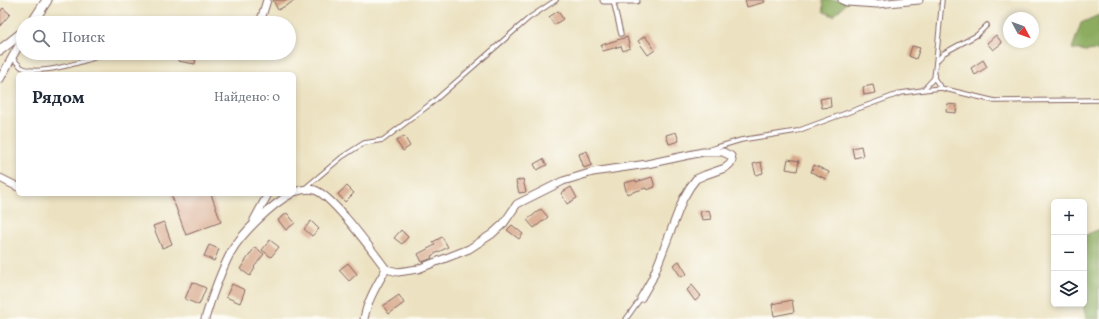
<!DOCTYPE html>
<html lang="ru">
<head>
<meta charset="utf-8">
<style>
  :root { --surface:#fff; --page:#f6f6f7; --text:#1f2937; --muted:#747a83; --line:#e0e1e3 }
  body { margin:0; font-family:Vollkorn,serif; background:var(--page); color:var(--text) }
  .controls { position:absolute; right:12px; bottom:12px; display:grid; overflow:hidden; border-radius:6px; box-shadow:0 2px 6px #0003 }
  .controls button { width:36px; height:36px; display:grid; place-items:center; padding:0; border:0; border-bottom:1px solid var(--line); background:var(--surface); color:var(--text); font:20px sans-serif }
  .compass { position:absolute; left:1003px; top:12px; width:36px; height:36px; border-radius:50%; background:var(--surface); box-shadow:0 2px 6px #0003; rotate:131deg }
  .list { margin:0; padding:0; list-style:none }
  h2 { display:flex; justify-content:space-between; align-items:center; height:52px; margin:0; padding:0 16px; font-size:17px }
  h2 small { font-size:13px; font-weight:400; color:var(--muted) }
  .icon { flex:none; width:22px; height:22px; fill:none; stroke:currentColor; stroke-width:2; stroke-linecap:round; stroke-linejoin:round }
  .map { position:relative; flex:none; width:1099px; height:319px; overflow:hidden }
  .search { position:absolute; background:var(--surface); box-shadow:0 2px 6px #0003; left:16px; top:16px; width:280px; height:44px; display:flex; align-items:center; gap:10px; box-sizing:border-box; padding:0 14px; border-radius:22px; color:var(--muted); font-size:15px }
  .panel { position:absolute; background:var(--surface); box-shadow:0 2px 6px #0003; left:16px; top:72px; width:280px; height:124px; border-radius:6px }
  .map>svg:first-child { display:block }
  .forest { fill:#8dac60; stroke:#6c6646 }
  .building { fill:#d8a88b }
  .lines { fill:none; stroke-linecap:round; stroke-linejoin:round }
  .service-casing { stroke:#836360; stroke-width:5.5 }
  .minor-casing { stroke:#836360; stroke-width:9 }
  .tertiary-casing { stroke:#836360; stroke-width:11 }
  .service { stroke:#fff; stroke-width:3.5 }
  .minor { stroke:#fff; stroke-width:7 }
  .tertiary { stroke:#fff; stroke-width:9 }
</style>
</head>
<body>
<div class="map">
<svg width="1099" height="319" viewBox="0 0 1099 319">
  <rect width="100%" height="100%" fill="#fdfcf7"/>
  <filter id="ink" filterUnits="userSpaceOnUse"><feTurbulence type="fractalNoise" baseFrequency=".025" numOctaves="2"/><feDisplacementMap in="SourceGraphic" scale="8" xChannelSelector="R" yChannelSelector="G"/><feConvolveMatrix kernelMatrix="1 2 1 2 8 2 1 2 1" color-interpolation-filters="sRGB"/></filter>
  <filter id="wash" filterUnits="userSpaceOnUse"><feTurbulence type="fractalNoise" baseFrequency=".012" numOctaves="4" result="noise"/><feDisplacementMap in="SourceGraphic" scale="16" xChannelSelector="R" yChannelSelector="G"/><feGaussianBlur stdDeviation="0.9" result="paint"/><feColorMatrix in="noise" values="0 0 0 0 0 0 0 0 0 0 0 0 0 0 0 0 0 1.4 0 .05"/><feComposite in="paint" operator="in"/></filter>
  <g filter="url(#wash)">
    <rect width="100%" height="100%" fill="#ece2c1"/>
    <g class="forest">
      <polygon points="823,0 849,0 834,16 824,12"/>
      <polygon points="1099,15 1099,50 1086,51 1072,49 1081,23"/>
      <polygon points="1099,229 1099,319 1086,319 1083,305 1082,304 1084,304 1084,236"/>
    </g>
    <g id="blocks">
      <g class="building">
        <polygon points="273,0 296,0 278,10"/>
        <polygon points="745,0 764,0 765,2 747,7"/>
        <polygon points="3,8 10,14 0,26 0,12"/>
        <polygon points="558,11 563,19 554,25 549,17"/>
        <polygon points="996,35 1002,43 993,50 987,43"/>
        <polygon points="645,36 655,50 648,55 638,41"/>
        <polygon points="627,37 630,48 623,51 621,46 603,51 601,45"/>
        <polygon points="912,46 920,48 916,59 909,56"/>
        <polygon points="179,54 196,57 195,64 178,61"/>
        <polygon points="983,60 987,67 975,75 971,68"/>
        <polygon points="873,85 875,93 864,95 863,87"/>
        <polygon points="830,97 831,107 822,108 820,99"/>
        <polygon points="947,104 957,105 956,113 946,112"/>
        <polygon points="676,132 679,141 669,144 666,135"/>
        <polygon points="404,136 410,146 403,151 396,141"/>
        <polygon points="861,146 863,156 854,158 852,148"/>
        <polygon points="587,151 592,165 584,168 579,154"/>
        <polygon points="543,159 547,165 537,170 534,164"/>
        <polygon points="788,159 799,161 797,171 786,169"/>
        <polygon points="761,162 763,173 756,175 753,164"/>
        <polygon points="814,165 829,172 826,179 811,172"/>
        <polygon points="652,177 655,187 647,190 646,188 627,194 624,183 636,180 636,182"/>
        <polygon points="523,179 526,192 519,193 516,181"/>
        <polygon points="347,186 354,193 345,202 338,194"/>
        <polygon points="571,187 577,198 567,204 561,193"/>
        <polygon points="171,194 211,194 221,222 186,235"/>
        <polygon points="541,209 548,217 534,228 527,220"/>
        <polygon points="709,210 711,219 702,220 700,212"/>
        <polygon points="287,213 295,223 286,230 278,220"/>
        <polygon points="311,221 319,229 312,236 304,229"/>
        <polygon points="164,222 172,244 162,248 153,226"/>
        <polygon points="512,225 523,234 519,239 507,230"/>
        <polygon points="401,230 408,237 402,244 394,238"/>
        <polygon points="442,237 448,247 431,256 432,258 422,262 418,254 435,245 433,242"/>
        <polygon points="270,240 279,247 271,257 262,250"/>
        <polygon points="209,245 219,249 214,261 204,256"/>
        <polygon points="255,247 264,254 254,267 255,268 250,276 240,269"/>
        <polygon points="679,261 687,274 681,277 673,265"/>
        <polygon points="348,263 357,274 349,281 339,270"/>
        <polygon points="192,282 206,288 199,305 185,299"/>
        <polygon points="232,284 245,290 240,303 226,297"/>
        <polygon points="692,285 701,296 695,301 687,290"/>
        <polygon points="399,295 404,303 389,314 383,306"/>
        <polygon points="792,300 794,312 774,316 772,304"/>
      </g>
    </g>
  </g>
  <g filter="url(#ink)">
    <use href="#blocks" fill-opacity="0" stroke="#836360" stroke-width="1"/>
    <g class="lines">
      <defs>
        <g id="service">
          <polyline points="613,0 621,34"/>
          <path d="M12 58C15 60 18 64 21 67 38 78 90 59 109 53"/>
          <polyline points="936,62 942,0"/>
          <polyline points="934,78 936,62 944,53 977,35 987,25"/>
          <polyline points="923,90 934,78 941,88"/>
          <polyline points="711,149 741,140 797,131 901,93 923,90 941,88 995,101 1099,100"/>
          <polyline points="305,188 342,157 364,143 383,140 433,102 529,18 556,0"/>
          <polyline points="626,319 641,298"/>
        </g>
        <g id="minor">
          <polyline points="604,0 636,0"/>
          <polyline points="842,0 847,2 877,4 919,0"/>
          <polyline points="260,23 267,0"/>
          <polyline points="0,79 23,38"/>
          <polyline points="0,178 18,187"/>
          <path d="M294 192C301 190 307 188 315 190 334 197 373 252 386 269L398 272 418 269 469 249 492 234 504 223 517 204 563 181 593 172 647 164 703 152H723L731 156 732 160 730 164 725 168 705 175 696 179 690 187 683 199 660 259 652 279 641 298"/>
          <polyline points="254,220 268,194"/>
          <path d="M205 319C212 296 220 273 231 252 241 234 272 204 291 194"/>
          <path d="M364 319C367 301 377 285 386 269"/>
        </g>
        <g id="tertiary">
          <polyline points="32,23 47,0"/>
          <polyline points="0,50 23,32"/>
        </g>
      </defs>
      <use href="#service" class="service-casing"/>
      <use href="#minor" class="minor-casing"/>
      <use href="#tertiary" class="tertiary-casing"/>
      <use href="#service" class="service"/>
      <use href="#minor" class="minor"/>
      <use href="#tertiary" class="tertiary"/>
    </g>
  </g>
</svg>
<div class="controls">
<button>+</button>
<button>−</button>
<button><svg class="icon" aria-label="layers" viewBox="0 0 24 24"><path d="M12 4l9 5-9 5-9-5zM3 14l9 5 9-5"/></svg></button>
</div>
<svg class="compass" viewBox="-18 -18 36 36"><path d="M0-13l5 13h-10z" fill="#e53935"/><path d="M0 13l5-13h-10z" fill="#747a83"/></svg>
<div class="search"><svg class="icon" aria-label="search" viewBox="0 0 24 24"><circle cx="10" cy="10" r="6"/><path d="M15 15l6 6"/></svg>Поиск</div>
<section class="panel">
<h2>Рядом<small>Найдено: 0</small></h2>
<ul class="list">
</ul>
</section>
</div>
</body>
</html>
